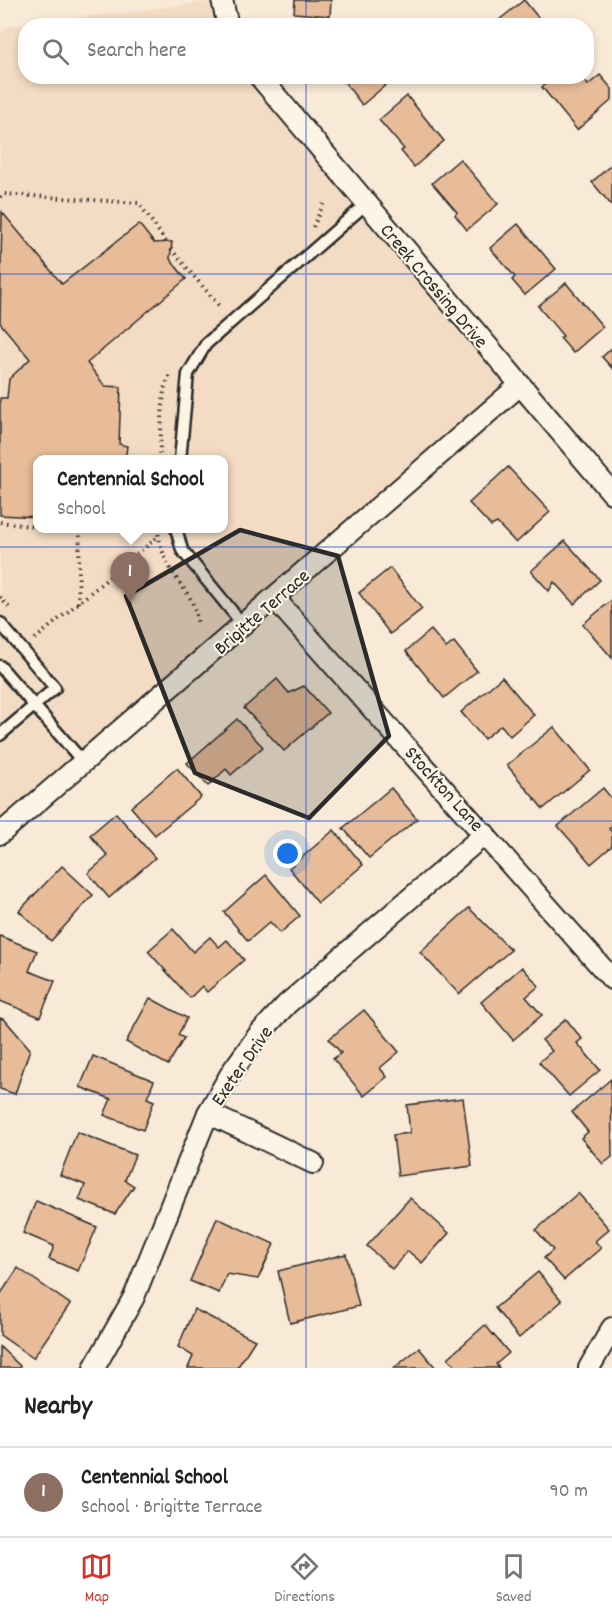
<!DOCTYPE html>
<html lang="en">
<head>
<meta charset="utf-8">
<style>
  :root { --surface:#fff; --page:#f2f2f2; --text:#222; --muted:#767676; --line:#e0e0e0; --accent:#d93025 }
  body { margin:0; font-family:Dekko,sans-serif; background:var(--page); color:var(--text) }
  .you { position:absolute; left:288px; top:854px; width:21px; height:21px; margin:-15px; border:4px solid #fff; border-radius:50%; background:#1a73e8; box-shadow:0 0 0 9px #1a73e833 }
  .badge { display:grid; place-items:center; width:39px; height:39px; border-radius:50%; background:var(--accent); color:#fff; font-size:20px; font-weight:700 }
  .pin { position:absolute; translate:-50% -50px; filter:drop-shadow(0 2px 3px #0008) }
  .pin::after { content:''; position:absolute; top:32px; width:21px; height:18px; background:inherit; clip-path:polygon(0 0,100% 0,50% 100%) }
  .popup { position:absolute; left:33px; top:455px; width:195px; height:78px; box-sizing:border-box; display:grid; place-content:center; border-radius:12px; background:var(--surface); filter:drop-shadow(0 2px 4px #0005); font-size:20px; white-space:nowrap; color:var(--muted) }
  .popup b { font-size:22px; color:var(--text) }
  .popup::after { content:''; position:absolute; left:50%; top:100%; margin-left:-12px; border:12px solid transparent; border-top-color:var(--surface) }
  .list { margin:0; padding:0; list-style:none }
  h2 { display:flex; justify-content:space-between; align-items:center; height:78px; margin:0; padding:0 24px; font-size:26px }
  h2 small { font-size:20px; font-weight:400; color:var(--muted) }
  .list li { display:grid; grid-template-columns:39px 1fr auto; gap:18px; align-items:center; box-sizing:border-box; height:90px; padding:0 24px; border-top:2px solid var(--line) }
  .list b { display:block; font-size:22px; white-space:nowrap }
  .list p { margin:0; font-size:20px; white-space:nowrap; color:var(--muted) }
  .list em { font-size:20px; font-style:normal; color:var(--muted) }
  .icon { flex:none; width:33px; height:33px; fill:none; stroke:currentColor; stroke-width:2; stroke-linecap:round; stroke-linejoin:round }
  .map { position:relative; flex:none; width:612px; height:1368px; overflow:hidden }
  .search { position:absolute; background:var(--surface); box-shadow:0 3px 9px #0003; left:18px; right:18px; top:18px; height:66px; display:flex; align-items:center; gap:15px; box-sizing:border-box; padding:0 21px; border-radius:24px; color:var(--muted); font-size:22px }
  .sheet { height:168px; background:var(--surface) }
  nav { display:flex; justify-content:space-around; align-items:center; box-sizing:border-box; height:84px; border-top:2px solid var(--line); background:var(--surface); font-size:16px; color:var(--muted) }
  nav a { display:grid; justify-items:center; gap:3px }
  nav .on { color:var(--accent) }
  .map>svg:first-child { display:block }
  .built { fill:#f3dcc3; fill-rule:evenodd }
  .building { fill:#e8bc98; stroke:#2b2b2b; stroke-width:1.5 }
  .lines { fill:none; stroke-linecap:round; stroke-linejoin:round }
  .service-casing { stroke:#2b2b2b; stroke-width:15 }
  .minor-casing { stroke:#2b2b2b; stroke-width:24 }
  .path { stroke:#2b2b2b; stroke-width:4; stroke-dasharray:1.5 4.5; stroke-linecap:butt }
  .service { stroke:#fcf5e5; stroke-width:10 }
  .minor { stroke:#fcf5e5; stroke-width:20 }
  .marked { fill:#2b2b2b; fill-opacity:0.2; stroke:#2b2b2b; stroke-width:4.5; stroke-linejoin:round }
  .grid { fill:none; stroke:#1d4ed8; stroke-width:1.5; stroke-opacity:0.55 }
  .labels { text-anchor:middle; stroke-width:4.5; stroke-linejoin:round; paint-order:stroke }
  .street-label { font-size:20px; fill:#2b2b2b; stroke:#fcf5e5 }
</style>
</head>
<body>
<div class="map">
<svg width="612" height="1368" viewBox="0 0 612 1368">
  <rect width="100%" height="100%" fill="#f8ead6"/>
  <filter id="ink" filterUnits="userSpaceOnUse"><feTurbulence type="fractalNoise" baseFrequency=".0167" numOctaves="2"/><feDisplacementMap in="SourceGraphic" scale="12" xChannelSelector="R" yChannelSelector="G"/><feConvolveMatrix kernelMatrix="1 2 1 2 8 2 1 2 1" color-interpolation-filters="sRGB"/></filter>
  <g filter="url(#ink)">
    <path class="built" d="M208 2 222 25 26 26V76L251 77 513 384 0 827V34L9 26ZM37 460H223V528H37Z"/>
    <g class="building">
      <polygon points="295,0 331,0 330,16 294,13"/>
      <polygon points="524,0 545,26 504,26 499,20"/>
      <polygon points="600,75 612,89 612,100 577,130 542,87 554,76 581,76 588,85"/>
      <polygon points="340,76 392,76 394,78 362,105"/>
      <polygon points="407,96 444,141 414,167 401,151 404,149 379,120"/>
      <polygon points="460,159 498,204 467,230 455,215 457,212 432,183"/>
      <polygon points="612,164 612,206 592,182"/>
      <polygon points="2,212 62,284 139,224 154,243 172,242 170,259 186,279 87,363 105,386 121,387 119,444 127,446 125,460 37,460 37,517 0,515 0,398 7,398 9,379 30,359 0,323"/>
      <polygon points="518,224 556,269 525,295 512,280 515,277 490,248"/>
      <polygon points="566,283 603,327 573,353 560,338 563,336 538,306"/>
      <polygon points="612,348 612,368 602,357"/>
      <polygon points="508,467 550,512 516,543 497,523 491,526 469,503"/>
      <polygon points="565,541 600,580 574,604 554,582 549,591 531,571"/>
      <polygon points="390,568 422,609 390,634 359,593"/>
      <polygon points="612,600 612,658 583,624"/>
      <polygon points="431,630 446,648 454,642 477,671 444,698 406,651"/>
      <polygon points="502,677 534,715 510,736 501,725 484,739 461,712"/>
      <polygon points="277,679 289,693 304,686 328,713 284,751 244,708"/>
      <polygon points="237,719 263,747 231,775 226,769 208,786 187,763"/>
      <polygon points="554,727 590,770 543,809 507,765"/>
      <polygon points="177,768 201,797 155,835 131,807"/>
      <polygon points="391,788 417,819 369,858 343,828"/>
      <polygon points="603,788 612,799 612,826 609,829 612,832 612,846 591,864 558,826"/>
      <polygon points="116,813 155,858 109,898 88,873 108,856 90,835"/>
      <polygon points="334,830 363,865 318,903 289,868"/>
      <polygon points="62,866 93,895 51,941 19,911"/>
      <polygon points="266,875 300,916 280,933 270,922 248,941 224,912"/>
      <polygon points="469,908 511,950 459,994 420,952"/>
      <polygon points="173,929 193,952 210,937 219,947 227,940 244,960 207,992 202,986 190,998 148,951"/>
      <polygon points="0,936 37,951 29,971 55,981 40,1017 0,1001"/>
      <polygon points="522,967 539,986 526,997 542,1015 513,1040 481,1002"/>
      <polygon points="150,998 187,1018 178,1035 184,1038 168,1065 126,1042"/>
      <polygon points="364,1010 399,1052 380,1068 387,1077 364,1096 333,1059 341,1053 329,1039"/>
      <polygon points="0,1018 5,1020 30,1049 15,1094 0,1089"/>
      <polygon points="566,1019 582,1039 577,1043 600,1070 569,1096 539,1062 552,1051 542,1040"/>
      <polygon points="93,1056 154,1081 147,1098 154,1101 143,1130 104,1115 111,1099 80,1087"/>
      <polygon points="611,1079 612,1157 603,1164 581,1138 588,1132 572,1112"/>
      <polygon points="463,1098 472,1166 398,1176 393,1135 410,1133 407,1105"/>
      <polygon points="77,1132 135,1155 125,1180 134,1186 115,1214 79,1200 85,1185 60,1175"/>
      <polygon points="578,1193 609,1229 595,1241 601,1248 564,1280 544,1258 553,1250 536,1230"/>
      <polygon points="410,1198 449,1233 422,1263 408,1251 392,1269 367,1246"/>
      <polygon points="36,1201 97,1227 78,1271 49,1259 54,1246 23,1233"/>
      <polygon points="217,1218 274,1244 258,1279 227,1274 219,1293 190,1281"/>
      <polygon points="346,1254 359,1306 290,1323 278,1271"/>
      <polygon points="18,1268 70,1304 33,1358 0,1335 0,1295"/>
      <polygon points="538,1272 562,1301 519,1338 495,1308"/>
      <polygon points="194,1309 255,1340 237,1368 188,1368 193,1356 178,1347"/>
      <polygon points="485,1325 509,1353 496,1364 499,1368 457,1368 448,1358"/>
      <polygon points="0,1347 20,1366 19,1368 0,1368"/>
      <polygon points="419,1348 436,1368 394,1368"/>
    </g>
    <g class="lines">
      <defs>
        <g id="service">
          <polyline points="180,460 188,374 206,344 366,204"/>
          <polyline points="176,528 182,550 244,626"/>
          <polyline points="0,623 55,688 0,735"/>
          <polyline points="0,666 83,762"/>
        </g>
        <g id="minor">
          <polyline points="222,0 228,26"/>
          <polyline points="259,76 612,493"/>
          <polyline points="275,599 612,979"/>
          <polyline points="0,834 520,385"/>
          <polyline points="208,1113 313,1163"/>
          <polyline points="94,1368 134,1297 208,1113 233,1070 259,1034 287,1004 485,834"/>
          <polyline points="589,1368 612,1328"/>
        </g>
      </defs>
      <use href="#service" class="service-casing"/>
      <use href="#minor" class="minor-casing"/>
      <g class="path">
        <polyline points="0,197 3,194 139,203 166,242"/>
        <polyline points="313,227 324,203"/>
        <polyline points="171,249 220,307"/>
        <polyline points="159,460 164,389 170,375"/>
        <polyline points="0,522 37,527"/>
        <polyline points="53,528 80,532"/>
        <path d="M157 528C160 543 163 557 171 570 185 593 194 595 198 626"/>
        <polyline points="0,597 11,610"/>
        <polyline points="78,603 80,528"/>
        <polyline points="35,639 159,536"/>
      </g>
      <use href="#service" class="service"/>
      <use href="#minor" class="minor"/>
    </g>
  </g>
  <path class="marked" d="M240 530 338 556 389 736 309 818 195 773 126 596Z"/>
  <path class="grid" d="M306 0V26M306 76V1368M0 274H612M0 547H612M0 821H612M0 1094H612"/>
  <g class="labels">
    <g class="street-label">
      <text transform="translate(435 285) rotate(50)" y="7">Creek Crossing Drive</text>
      <text transform="translate(261 611) rotate(-41)" y="7">Brigitte Terrace</text>
      <text transform="translate(445 788) rotate(48)" y="7">Stockton Lane</text>
      <text transform="translate(241 1065) rotate(-55)" y="7">Exeter Drive</text>
    </g>
  </g>
</svg>
<div class="you"></div>
<div class="pin badge" style="left:130px;top:602px;background:#8d6e63">1</div>
<div class="popup"><b>Centennial School</b>School</div>
<div class="search"><svg class="icon" aria-label="search" viewBox="0 0 24 24"><circle cx="10" cy="10" r="6"/><path d="M15 15l6 6"/></svg>Search here</div>
</div>
<section class="sheet">
<h2>Nearby<small></small></h2>
<ul class="list">
<li><span class="badge" style="background:#8d6e63">1</span><div><b>Centennial School</b><p>School · Brigitte Terrace</p></div><em>90 m</em></li>
</ul>
</section>
<nav>
<a class="on"><svg class="icon" aria-label="map" viewBox="0 0 24 24"><path d="M3 6l6-2 6 2 6-2v14l-6 2-6-2-6 2zM9 4v14M15 6v14"/></svg>Map</a>
<a><svg class="icon" aria-label="directions" viewBox="0 0 24 24"><path d="M12 3l9 9-9 9-9-9zM9 14v-3h6M13 9l2 2-2 2"/></svg>Directions</a>
<a><svg class="icon" aria-label="saved" viewBox="0 0 24 24"><path d="M7 4h10v16l-5-4-5 4z"/></svg>Saved</a>
</nav>
</body>
</html>
